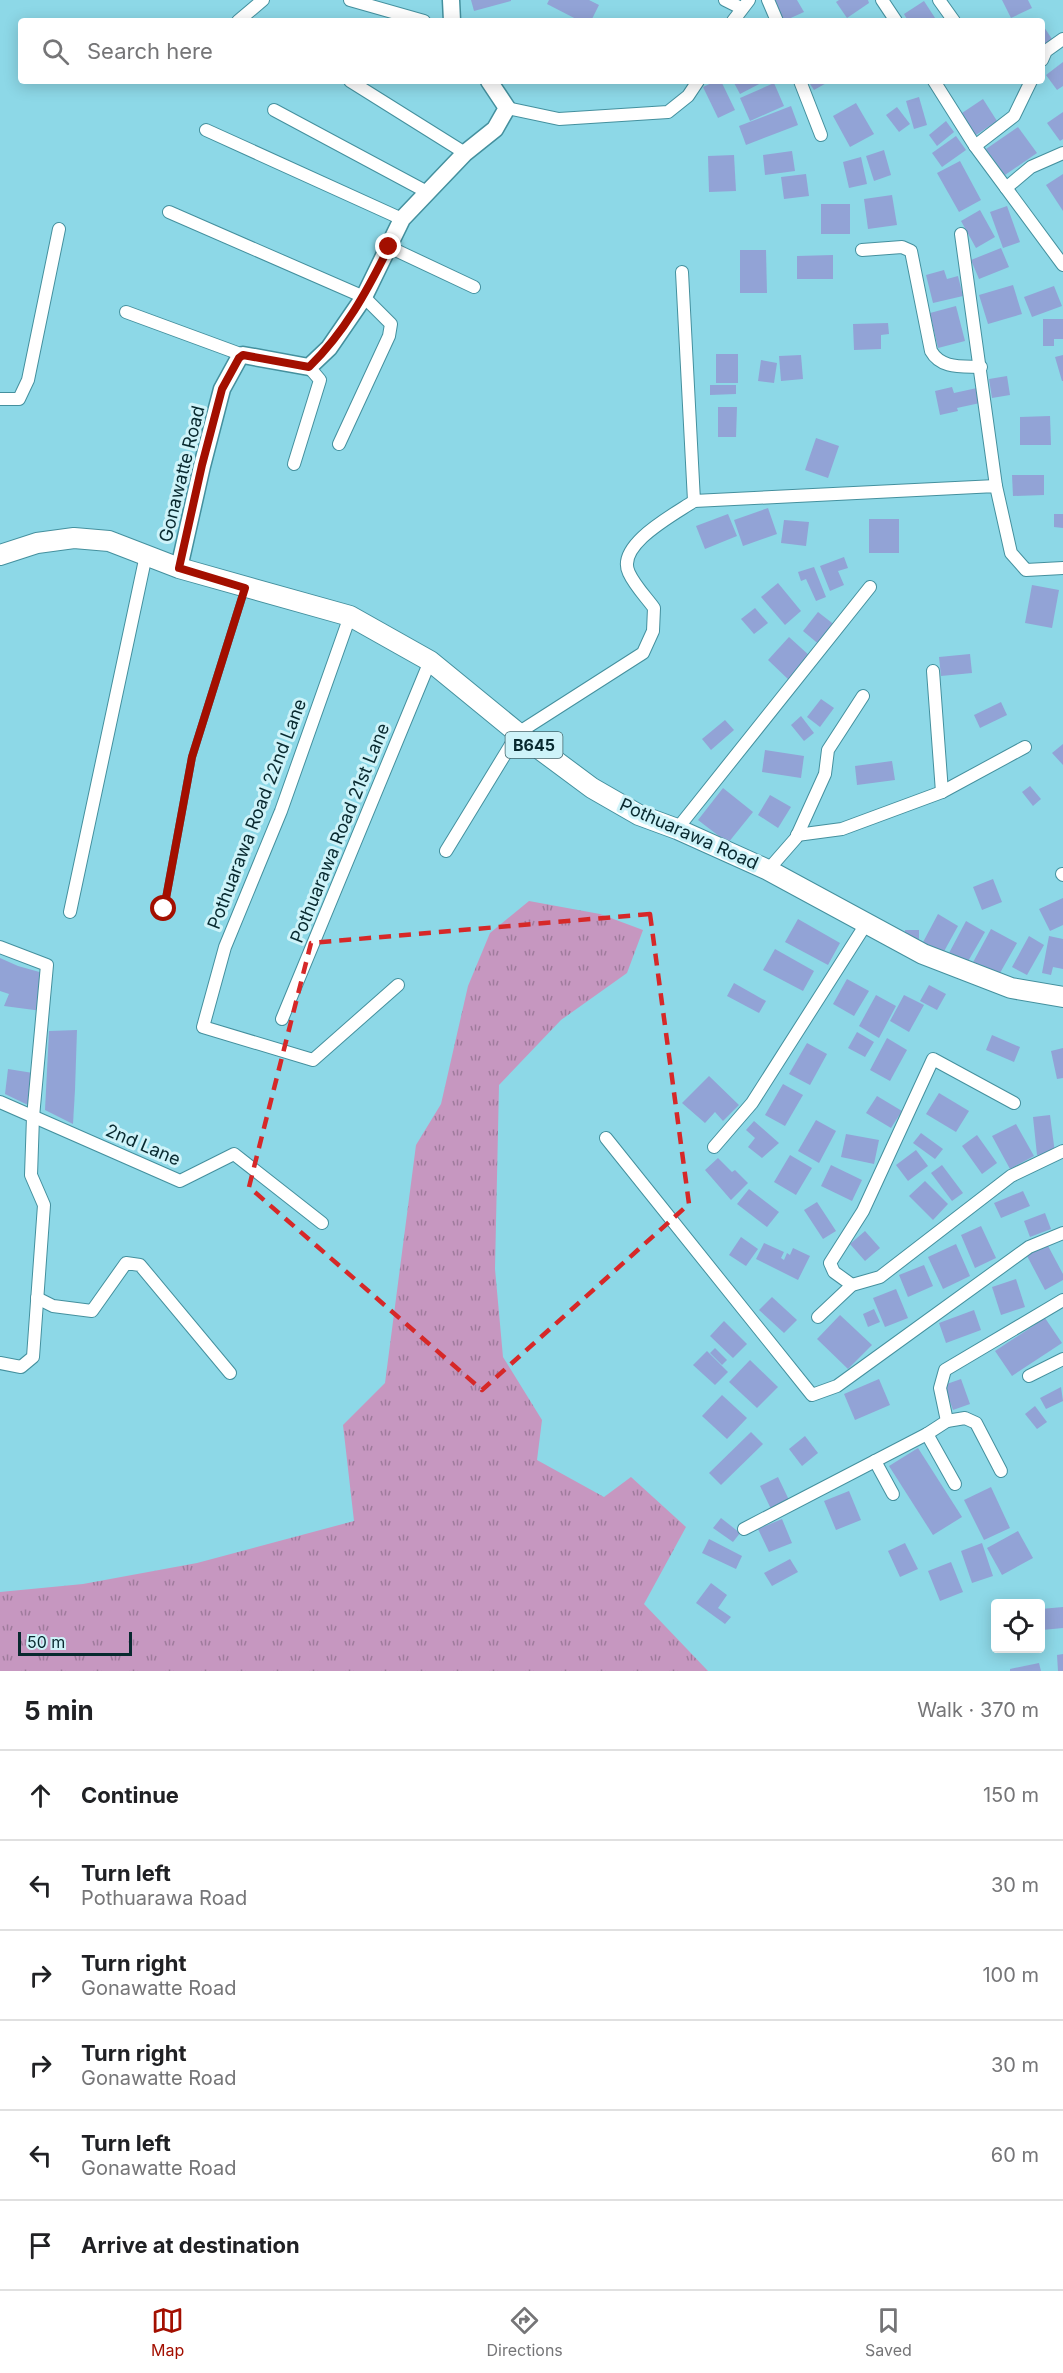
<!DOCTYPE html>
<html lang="en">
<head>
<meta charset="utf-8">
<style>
  :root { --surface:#fff; --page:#f2f2f2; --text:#202124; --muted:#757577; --line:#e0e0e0; --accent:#a30f00 }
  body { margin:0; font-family:Inter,sans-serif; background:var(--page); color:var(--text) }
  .controls { position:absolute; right:18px; bottom:18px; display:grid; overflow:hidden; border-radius:6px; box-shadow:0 3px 15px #0003 }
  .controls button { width:54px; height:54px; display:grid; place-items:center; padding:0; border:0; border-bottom:2px solid var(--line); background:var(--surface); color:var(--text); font:30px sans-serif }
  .scale { position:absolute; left:18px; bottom:15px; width:114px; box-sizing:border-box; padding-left:6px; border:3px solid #08292f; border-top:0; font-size:16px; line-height:21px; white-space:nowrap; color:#08292f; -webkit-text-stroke:4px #cef3f9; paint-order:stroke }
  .stop { position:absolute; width:18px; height:18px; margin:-14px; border:4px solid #a30f00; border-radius:50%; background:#fff }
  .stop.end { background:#a30f00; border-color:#fff; box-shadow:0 2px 6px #0008 }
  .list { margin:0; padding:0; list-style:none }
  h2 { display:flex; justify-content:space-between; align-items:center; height:78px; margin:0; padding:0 24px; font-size:26px }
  h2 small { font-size:20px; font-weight:400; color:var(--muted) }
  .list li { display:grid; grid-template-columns:39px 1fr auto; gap:18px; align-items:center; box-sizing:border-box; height:90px; padding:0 24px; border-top:2px solid var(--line) }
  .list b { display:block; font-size:22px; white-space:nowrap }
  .list p { margin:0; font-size:20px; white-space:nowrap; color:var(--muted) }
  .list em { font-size:20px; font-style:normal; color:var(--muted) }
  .icon { flex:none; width:33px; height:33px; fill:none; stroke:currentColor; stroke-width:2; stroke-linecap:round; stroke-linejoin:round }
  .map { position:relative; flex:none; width:1063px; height:1671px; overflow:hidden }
  .search { position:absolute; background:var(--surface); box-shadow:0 3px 15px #0003; left:18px; right:18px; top:18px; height:66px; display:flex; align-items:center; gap:15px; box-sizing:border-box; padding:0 21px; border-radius:6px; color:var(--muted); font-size:22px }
  .sheet { height:618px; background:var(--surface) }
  nav { display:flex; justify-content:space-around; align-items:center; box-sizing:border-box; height:84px; border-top:2px solid var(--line); background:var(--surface); font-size:16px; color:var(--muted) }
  nav a { display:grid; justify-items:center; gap:3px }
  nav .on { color:var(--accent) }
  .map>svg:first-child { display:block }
  .grass { fill:url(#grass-tufts) }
  .building { fill:#92a3d6 }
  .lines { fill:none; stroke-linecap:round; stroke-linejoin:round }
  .service-casing { stroke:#44909e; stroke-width:8 }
  .minor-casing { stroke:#44909e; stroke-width:14 }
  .tertiary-casing { stroke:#44909e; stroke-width:19 }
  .primary-casing { stroke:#44909e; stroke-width:22 }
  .service { stroke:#fff; stroke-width:6 }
  .minor { stroke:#fff; stroke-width:12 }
  .tertiary { stroke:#fff; stroke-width:16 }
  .primary { stroke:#fff; stroke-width:20 }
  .route { stroke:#a30f00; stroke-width:8 }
  .marked { fill:none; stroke:#d62828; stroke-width:4.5; stroke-dasharray:12 8; stroke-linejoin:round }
  .labels { text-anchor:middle; stroke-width:6; stroke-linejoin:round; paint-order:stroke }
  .shield { fill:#cef3f9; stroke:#43666c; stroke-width:1.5 }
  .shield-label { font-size:16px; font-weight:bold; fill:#08292f }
  .street-label { font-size:18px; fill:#08292f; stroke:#cef3f9 }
</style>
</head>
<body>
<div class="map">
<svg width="1063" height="1671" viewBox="0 0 1063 1671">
  <defs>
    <pattern id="grass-tufts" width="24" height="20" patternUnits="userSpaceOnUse" patternTransform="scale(1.5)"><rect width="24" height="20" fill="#c697c0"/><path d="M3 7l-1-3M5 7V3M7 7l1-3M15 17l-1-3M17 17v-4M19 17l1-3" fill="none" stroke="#9f7b9c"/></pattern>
  </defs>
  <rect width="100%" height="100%" fill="#8dd8e7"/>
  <polygon class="grass" points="529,901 600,914 643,930 627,973 561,1020 499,1085 495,1269 503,1357 542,1420 537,1460 604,1497 631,1477 686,1527 644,1604 708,1671 0,1671 0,1592 83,1584 197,1563 354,1521 343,1425 385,1383 416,1145 441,1104 468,986 490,933"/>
  <g class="building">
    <polygon points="471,0 511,0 511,1 474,11"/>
    <polygon points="549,0 589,0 599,5 591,21 580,21 547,4"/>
    <polygon points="772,0 797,0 804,12 784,21"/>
    <polygon points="839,0 868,0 869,3 847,18 836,2"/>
    <polygon points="1002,0 1028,0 1032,8 1011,18"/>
    <polygon points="924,1 937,21 908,21 904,14"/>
    <polygon points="1042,24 1052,39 1042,46"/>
    <polygon points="1063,62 1063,86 1057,90 1046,75"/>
    <polygon points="716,81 721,81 735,110 718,118 703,87"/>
    <polygon points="733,81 765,81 740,94"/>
    <polygon points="808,81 830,81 814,90"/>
    <polygon points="774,83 784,106 750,121 740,98"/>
    <polygon points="919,97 927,125 914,129 906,101"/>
    <polygon points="983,99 997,121 973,137 959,115"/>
    <polygon points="856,103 874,134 850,147 833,116"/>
    <polygon points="791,106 798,125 746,145 739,126"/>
    <polygon points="897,107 910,124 899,132 886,115"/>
    <polygon points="1063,112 1063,139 1060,141 1047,123"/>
    <polygon points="946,121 954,132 937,146 929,135"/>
    <polygon points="1018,127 1037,153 1005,175 986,149"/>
    <polygon points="956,136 966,150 942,167 932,153"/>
    <polygon points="884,150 891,175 874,181 866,156"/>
    <polygon points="792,151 795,171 765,175 763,155"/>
    <polygon points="734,155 736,191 709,192 708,156"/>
    <polygon points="861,157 867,184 849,188 843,162"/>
    <polygon points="960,161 981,200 959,212 937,173"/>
    <polygon points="806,174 809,196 784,199 781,177"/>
    <polygon points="1063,174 1063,211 1046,185"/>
    <polygon points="892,195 897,225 868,229 864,199"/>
    <rect x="821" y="204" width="29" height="30"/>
    <polygon points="1007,206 1020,242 1003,248 990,212"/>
    <polygon points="980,210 995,237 976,248 961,221"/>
    <polygon points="1001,248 1009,267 979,279 971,260"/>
    <polygon points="740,250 766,250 767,293 740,293"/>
    <polygon points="833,255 833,279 797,279 797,256"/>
    <polygon points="944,270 947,279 958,276 963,296 933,303 926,275"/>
    <polygon points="1013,285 1022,314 988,324 979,295"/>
    <polygon points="1054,286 1062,306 1032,317 1024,297"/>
    <polygon points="956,306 965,341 938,348 930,313"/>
    <polygon points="1043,319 1063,319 1063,339 1054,339 1054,346 1043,346"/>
    <polygon points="888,323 889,334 881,335 881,349 854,350 853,324"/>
    <rect x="716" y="354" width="22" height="29"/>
    <polygon points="801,355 803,379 781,381 779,356"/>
    <polygon points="1063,355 1063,381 1062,381 1055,357"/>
    <polygon points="761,360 777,363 774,383 758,381"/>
    <polygon points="1007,376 1010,395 992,398 989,379"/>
    <polygon points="710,385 736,385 736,394 710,395"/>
    <polygon points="952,387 954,393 977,388 980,403 957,408 958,411 940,415 935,391"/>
    <polygon points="718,407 737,407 736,437 718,437"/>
    <polygon points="1050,416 1051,445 1020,445 1020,417"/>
    <polygon points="816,438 839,446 828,478 805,470"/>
    <polygon points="1012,475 1044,475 1044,495 1013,496"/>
    <polygon points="768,508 777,534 743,546 734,520"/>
    <polygon points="728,514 737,536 705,549 696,526"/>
    <polygon points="1054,514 1063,514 1063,528 1054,527"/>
    <rect x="869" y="519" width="30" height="34"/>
    <polygon points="784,520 809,522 806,546 781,543"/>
    <polygon points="844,557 848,568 838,571 844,585 830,591 820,566"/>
    <polygon points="814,567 826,597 816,601 806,579 801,581 798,572"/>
    <polygon points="778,583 801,611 785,625 761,597"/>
    <polygon points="1032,585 1059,590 1052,628 1025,623"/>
    <polygon points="755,608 768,623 754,634 741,619"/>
    <polygon points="818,612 836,626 821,646 803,631"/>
    <polygon points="789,637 811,657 790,681 768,660"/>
    <polygon points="970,654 972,673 941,676 939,657"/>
    <polygon points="821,699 834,708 820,727 807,717"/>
    <polygon points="1001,702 1007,715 980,728 974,715"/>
    <polygon points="801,716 814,733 804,741 791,725"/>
    <polygon points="725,720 734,730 711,750 702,739"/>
    <polygon points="1063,744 1063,765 1052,753"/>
    <polygon points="765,750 804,756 801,778 762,772"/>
    <polygon points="892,761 895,780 857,785 855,766"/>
    <polygon points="1030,786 1041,799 1033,806 1022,792"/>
    <polygon points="723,788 753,812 728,843 698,820"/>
    <polygon points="770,795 791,807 778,828 758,815"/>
    <polygon points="993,879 1002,902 982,910 973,887"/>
    <polygon points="1063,898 1063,925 1050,931 1039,909"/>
    <polygon points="938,914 958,926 942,955 922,944"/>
    <polygon points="798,919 840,943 828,965 785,942"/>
    <polygon points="966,921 985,932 967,963 949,953"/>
    <polygon points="991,929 1017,943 996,980 971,966"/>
    <rect x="905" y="930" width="14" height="14"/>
    <polygon points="1029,936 1044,945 1027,975 1012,967"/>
    <polygon points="1049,936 1063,939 1063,969 1053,967 1051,975 1042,973"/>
    <polygon points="775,949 814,971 803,991 763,970"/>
    <polygon points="0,958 18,966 43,973 42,1011 4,1006 9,994 0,991"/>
    <polygon points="847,979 869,991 854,1016 833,1004"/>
    <polygon points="734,983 766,1001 759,1013 727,996"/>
    <polygon points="929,985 946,994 937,1010 920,1001"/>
    <polygon points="876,995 896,1006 879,1038 859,1026"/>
    <polygon points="904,995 924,1005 909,1032 890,1021"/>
    <polygon points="77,1030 75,1090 73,1124 45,1110 49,1031"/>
    <polygon points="857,1032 874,1042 865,1057 848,1048"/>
    <polygon points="992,1035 1020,1047 1014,1062 986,1050"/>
    <polygon points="887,1038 907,1050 890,1081 870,1070"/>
    <polygon points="807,1043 827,1054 810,1085 789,1074"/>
    <polygon points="1063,1048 1063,1078 1057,1079 1051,1051"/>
    <polygon points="8,1069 33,1073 30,1106 5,1094"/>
    <polygon points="709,1076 739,1105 723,1121 715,1112 705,1123 682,1103"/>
    <polygon points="783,1084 803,1095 785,1126 765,1115"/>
    <polygon points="939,1093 969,1111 956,1132 926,1114"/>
    <polygon points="877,1096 902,1111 891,1128 866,1113"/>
    <polygon points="1050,1115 1055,1153 1037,1155 1033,1117"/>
    <polygon points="816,1120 836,1131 819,1163 798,1151"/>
    <polygon points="754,1121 779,1143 762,1158 748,1147 755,1138 746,1130"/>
    <polygon points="1016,1124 1034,1156 1010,1169 992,1136"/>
    <polygon points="921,1133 943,1149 935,1159 913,1143"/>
    <polygon points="846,1134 879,1140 874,1164 841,1157"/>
    <polygon points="977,1135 997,1163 982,1174 962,1146"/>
    <polygon points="916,1150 928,1166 908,1181 896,1165"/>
    <polygon points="790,1155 812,1168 796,1195 774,1182"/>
    <polygon points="718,1158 732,1172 735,1170 748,1183 731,1200 705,1170"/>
    <polygon points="831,1165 862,1180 852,1201 821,1186"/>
    <polygon points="942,1165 963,1193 952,1201 931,1173"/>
    <polygon points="925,1181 948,1204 933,1220 909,1196"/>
    <polygon points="749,1189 779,1212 767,1227 737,1204"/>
    <polygon points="1023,1191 1030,1206 1001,1218 994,1203"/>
    <polygon points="817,1202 836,1231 823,1239 804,1210"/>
    <polygon points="1045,1213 1051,1229 1030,1237 1024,1221"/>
    <polygon points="981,1226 996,1258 975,1268 961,1235"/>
    <polygon points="865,1231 880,1248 865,1261 850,1244"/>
    <polygon points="741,1237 758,1249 746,1266 729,1255"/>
    <polygon points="764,1243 784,1252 781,1258 784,1260 787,1253 790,1255 793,1248 810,1256 798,1280 756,1259"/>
    <polygon points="956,1244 970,1276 943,1289 928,1257"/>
    <polygon points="1047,1244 1063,1274 1063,1280 1045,1290 1026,1254"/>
    <polygon points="924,1265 933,1286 908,1297 899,1275"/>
    <polygon points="1016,1279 1025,1307 1001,1315 992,1287"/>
    <polygon points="896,1289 908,1318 885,1327 873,1298"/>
    <polygon points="772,1297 797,1320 784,1333 759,1310"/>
    <polygon points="874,1309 880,1322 868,1327 863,1314"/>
    <polygon points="974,1310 981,1330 946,1343 939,1323"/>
    <polygon points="840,1315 872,1345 848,1369 817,1339"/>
    <polygon points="1045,1318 1062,1343 1012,1376 995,1351"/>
    <polygon points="724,1321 747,1344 733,1358 710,1336"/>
    <polygon points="715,1348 727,1360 722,1365 710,1353"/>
    <polygon points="707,1351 728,1372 715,1385 693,1365"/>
    <polygon points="750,1360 778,1387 757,1408 729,1382"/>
    <polygon points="879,1379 890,1405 855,1420 844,1394"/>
    <polygon points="961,1379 970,1404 953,1410 944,1385"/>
    <polygon points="1061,1387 1063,1401 1046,1409 1040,1398"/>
    <polygon points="722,1395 747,1418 727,1439 702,1416"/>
    <polygon points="1035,1406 1047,1422 1037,1429 1025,1414"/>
    <polygon points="751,1432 763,1444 721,1485 709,1473"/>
    <polygon points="805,1436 818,1453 802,1466 789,1449"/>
    <polygon points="918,1448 962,1517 933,1535 889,1466"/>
    <polygon points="778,1477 789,1500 771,1509 760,1486"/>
    <polygon points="991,1487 1010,1528 984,1540 964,1500"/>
    <polygon points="849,1491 861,1520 836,1530 824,1501"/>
    <polygon points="721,1518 740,1533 733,1542 713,1528"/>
    <polygon points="782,1519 792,1543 769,1552 758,1529"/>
    <polygon points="1018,1531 1033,1558 1002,1575 987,1548"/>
    <polygon points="709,1539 742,1556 736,1569 702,1553"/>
    <polygon points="905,1543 918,1569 900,1577 888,1551"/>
    <polygon points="982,1543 993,1576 972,1583 961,1551"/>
    <polygon points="790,1559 798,1572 772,1586 764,1573"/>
    <polygon points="951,1562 963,1592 940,1601 928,1571"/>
    <polygon points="711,1583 727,1595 718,1608 731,1617 725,1624 696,1603"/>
    <polygon points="1063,1607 1063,1628 1042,1630 1041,1609"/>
    <polygon points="1063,1654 1063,1671 1058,1671 1057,1655"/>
    <polygon points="1039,1663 1041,1671 1010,1671 1010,1669"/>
  </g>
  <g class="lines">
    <defs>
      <polyline id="service" points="164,909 192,757 245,588"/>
      <g id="minor">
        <polyline points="350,0 424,21"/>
        <polyline points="725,0 741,8"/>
        <polyline points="768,0 777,21"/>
        <polyline points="882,0 896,21"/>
        <polyline points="939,0 954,21"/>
        <polyline points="238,21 263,0"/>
        <polyline points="733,21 749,0"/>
        <polyline points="1042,60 1046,51 1063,39"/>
        <polyline points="350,81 465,153"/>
        <polyline points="800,81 821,135"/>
        <polyline points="934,81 975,146 1063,265"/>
        <polyline points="507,108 559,119 668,112 688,96 698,81"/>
        <polyline points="274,110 427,192"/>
        <polyline points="206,130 402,219"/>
        <polyline points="975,146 1014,116 1031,81"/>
        <polyline points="1006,188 1031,167 1063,153"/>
        <polyline points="169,212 364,297 391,324 389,336 339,444"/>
        <polyline points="961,234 996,486"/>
        <polyline points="389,247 474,287"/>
        <path d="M862 250 902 247 911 251 931 351C941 369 962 366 981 367"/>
        <polyline points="682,272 694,501 996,486 1011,553 1026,570 1063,568"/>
        <polyline points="126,312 243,355"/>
        <polyline points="0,399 19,399 28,380 59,229"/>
        <polyline points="294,464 320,380 309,367"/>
        <polyline points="350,616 281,811 225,947 203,1027 313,1060 398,985"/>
        <polyline points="933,671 942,792"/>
        <polyline points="677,829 870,587"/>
        <polyline points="797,835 842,829 942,792 1025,747"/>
        <path d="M446 851 518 733 643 653 653 631 654 608C646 597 635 586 629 573 615 545 675 514 694 501"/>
        <polyline points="768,870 796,838 825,774 828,750 863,696"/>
        <polyline points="1062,874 1063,875"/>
        <polyline points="70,912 146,555"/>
        <polyline points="0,947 47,965 33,1117 31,1175 44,1205 33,1357 21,1367 0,1363"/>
        <polyline points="282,1019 430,661"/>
        <polyline points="0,1102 180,1181 234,1154 322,1223"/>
        <polyline points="606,1138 812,1395 837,1386 1029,1247 1063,1233"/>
        <polyline points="714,1147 752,1103 866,924"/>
        <polyline points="852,1285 834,1272 830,1263 863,1211 933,1059 1014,1103"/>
        <polyline points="37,1298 53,1306 92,1311 126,1263 140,1265 230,1373"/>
        <polyline points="818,1317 852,1285 880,1277 1011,1176 1063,1151"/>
        <polyline points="1029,1376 1063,1359"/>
        <polyline points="947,1421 965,1418 976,1423 1001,1471"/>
        <polyline points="927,1434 955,1484"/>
        <polyline points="875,1461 893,1494"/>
        <polyline points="744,1529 927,1434 947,1421 940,1388 945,1370 1063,1300"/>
      </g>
      <g id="tertiary">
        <polyline points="451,0 452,21"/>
        <polyline points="179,568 202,466 222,389 239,358 243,355 309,367 329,348 364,297 402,219 465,153 495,129 507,108 489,81"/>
      </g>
      <polyline id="primary" points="0,555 37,543 74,538 109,541 179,568 350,616 430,661 518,733 592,788 639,815 677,829 768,870 923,954 1011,988 1063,997"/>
    </defs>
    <use href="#service" class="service-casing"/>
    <use href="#minor" class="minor-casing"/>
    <use href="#tertiary" class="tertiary-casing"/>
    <use href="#primary" class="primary-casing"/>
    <use href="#service" class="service"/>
    <use href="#minor" class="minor"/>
    <use href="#tertiary" class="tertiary"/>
    <use href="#primary" class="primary"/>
  </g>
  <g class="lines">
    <path class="route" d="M164 909 192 757 245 588 179 568 202 465 222 389 239 358 243 355 309 367C345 332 367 291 389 247"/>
  </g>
  <path class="marked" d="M650 914 689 1204 482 1390 249 1187 311 943Z"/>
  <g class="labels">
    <rect class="shield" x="505.5" y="732" width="57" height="26" rx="4.5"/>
    <g class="shield-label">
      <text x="534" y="751">B645</text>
    </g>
    <g class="street-label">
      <text transform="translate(182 474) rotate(-76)" y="6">Gonawatte Road</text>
      <text transform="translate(257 814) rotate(-69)" y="6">Pothuarawa Road 22nd Lane</text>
      <text transform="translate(340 833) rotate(-68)" y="6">Pothuarawa Road 21st Lane</text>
      <text transform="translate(689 834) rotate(24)" y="6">Pothuarawa Road</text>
      <text transform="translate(143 1145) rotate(23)" y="6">2nd Lane</text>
    </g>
  </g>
</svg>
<div class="controls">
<button><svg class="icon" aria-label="locate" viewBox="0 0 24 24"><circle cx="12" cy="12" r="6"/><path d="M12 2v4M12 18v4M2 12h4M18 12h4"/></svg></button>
</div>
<div class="scale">50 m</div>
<div class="stop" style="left:164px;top:909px"></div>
<div class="stop end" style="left:389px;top:247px"></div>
<div class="search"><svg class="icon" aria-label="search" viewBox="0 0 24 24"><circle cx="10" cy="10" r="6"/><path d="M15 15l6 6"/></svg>Search here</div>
</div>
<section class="sheet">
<h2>5 min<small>Walk · 370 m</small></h2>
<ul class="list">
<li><svg class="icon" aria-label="ahead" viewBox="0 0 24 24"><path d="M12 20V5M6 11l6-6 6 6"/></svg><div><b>Continue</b></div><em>150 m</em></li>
<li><svg class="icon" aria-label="left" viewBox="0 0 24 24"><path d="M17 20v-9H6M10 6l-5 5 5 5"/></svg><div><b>Turn left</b><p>Pothuarawa Road</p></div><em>30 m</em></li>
<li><svg class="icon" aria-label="right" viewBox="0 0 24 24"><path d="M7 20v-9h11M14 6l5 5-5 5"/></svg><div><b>Turn right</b><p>Gonawatte Road</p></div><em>100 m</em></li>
<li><svg class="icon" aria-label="right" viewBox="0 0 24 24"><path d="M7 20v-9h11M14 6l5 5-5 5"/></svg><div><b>Turn right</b><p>Gonawatte Road</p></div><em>30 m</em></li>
<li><svg class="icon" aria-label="left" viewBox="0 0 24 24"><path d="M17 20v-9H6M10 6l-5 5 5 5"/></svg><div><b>Turn left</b><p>Gonawatte Road</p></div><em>60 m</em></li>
<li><svg class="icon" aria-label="arrive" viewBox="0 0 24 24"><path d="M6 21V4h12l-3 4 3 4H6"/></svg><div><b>Arrive at destination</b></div></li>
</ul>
</section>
<nav>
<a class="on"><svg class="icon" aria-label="map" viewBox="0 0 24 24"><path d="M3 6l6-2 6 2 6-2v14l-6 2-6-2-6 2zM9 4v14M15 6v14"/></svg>Map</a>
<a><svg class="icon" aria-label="directions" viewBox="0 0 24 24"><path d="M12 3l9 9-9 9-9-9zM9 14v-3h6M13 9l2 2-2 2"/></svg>Directions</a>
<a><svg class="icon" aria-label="saved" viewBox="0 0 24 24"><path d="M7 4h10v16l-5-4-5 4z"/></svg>Saved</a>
</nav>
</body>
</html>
